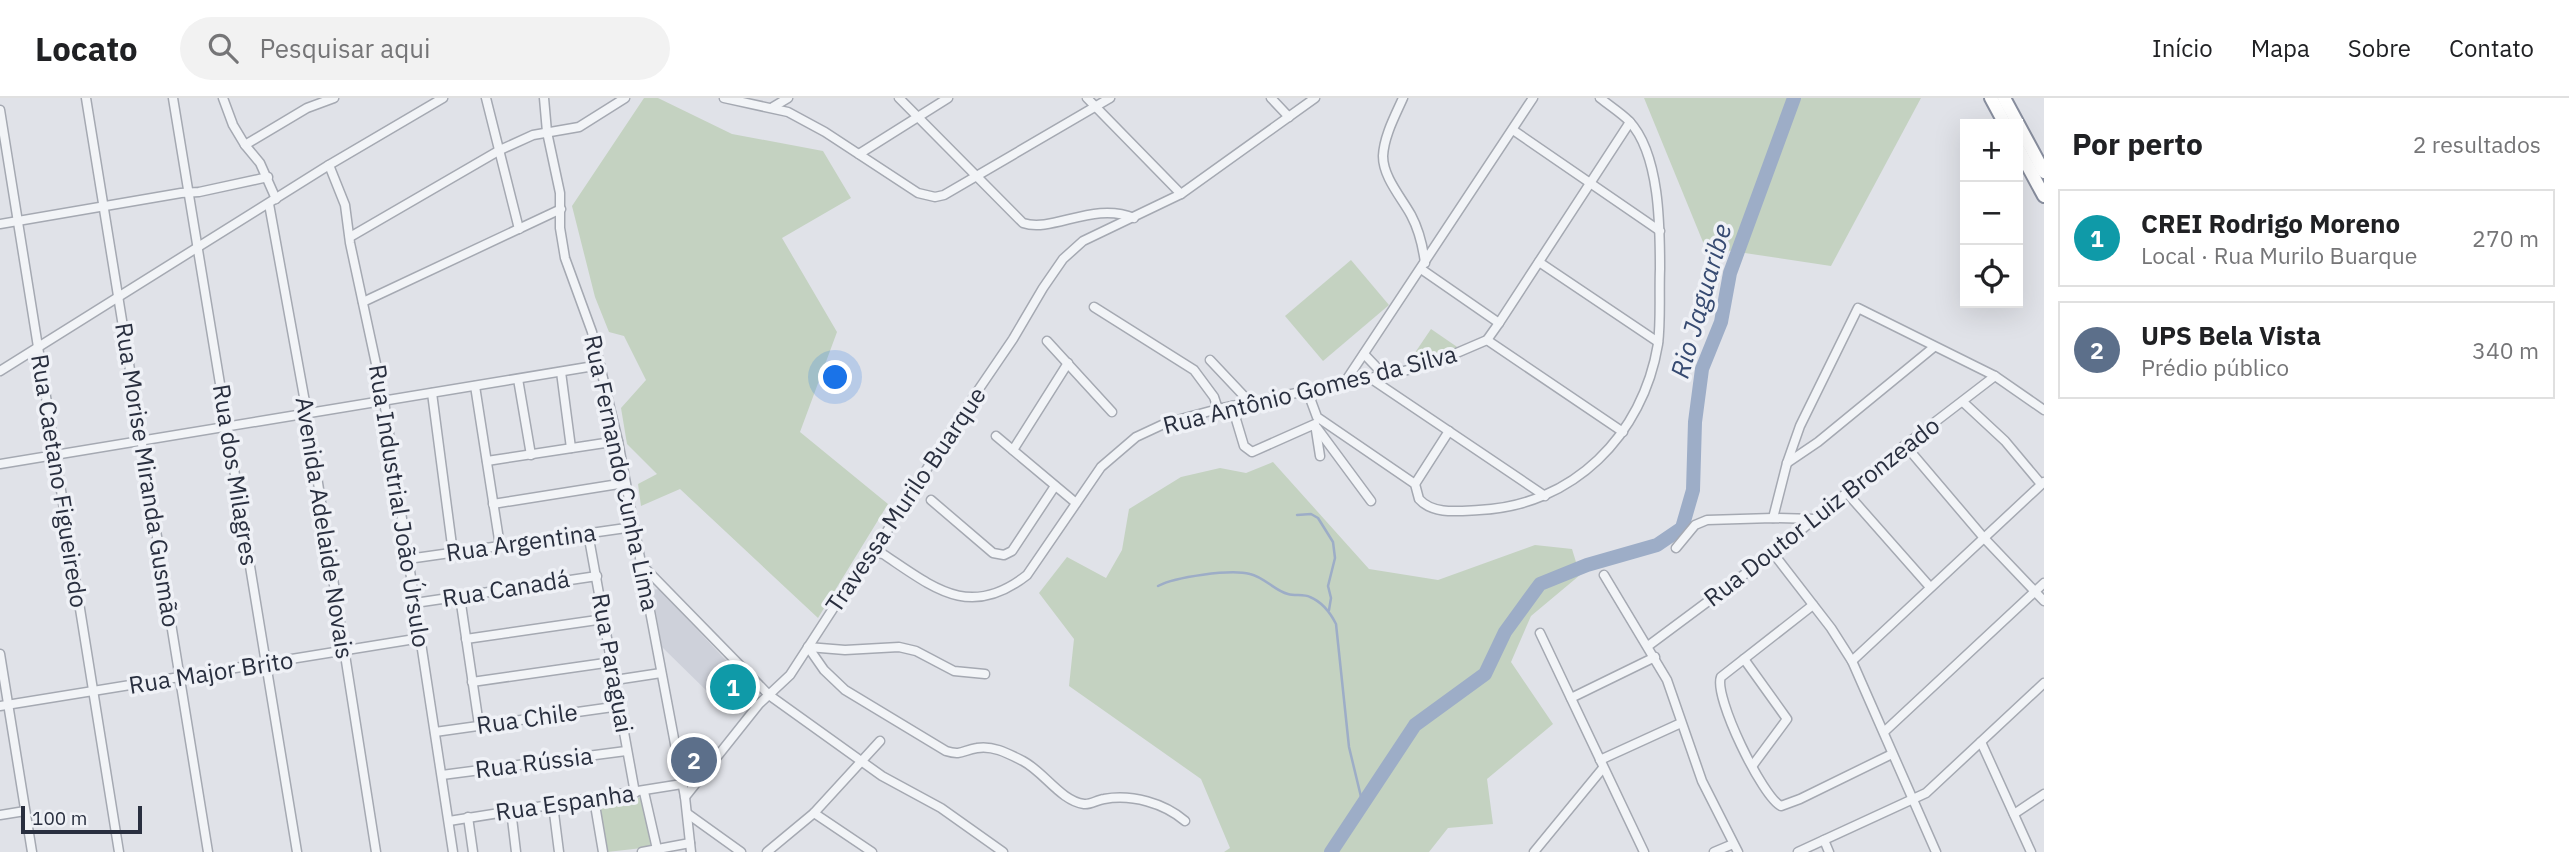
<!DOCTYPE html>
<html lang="pt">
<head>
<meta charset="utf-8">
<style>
  :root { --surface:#fff; --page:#f2f2f2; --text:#202124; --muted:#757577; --line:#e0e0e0; --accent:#db2777 }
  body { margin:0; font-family:"IBM Plex Sans",sans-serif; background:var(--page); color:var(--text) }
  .controls { position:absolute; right:21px; top:21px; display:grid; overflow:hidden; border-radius:0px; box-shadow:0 7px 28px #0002 }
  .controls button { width:63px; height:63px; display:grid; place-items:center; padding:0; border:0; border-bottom:2px solid var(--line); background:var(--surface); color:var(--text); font:35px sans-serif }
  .scale { position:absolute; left:21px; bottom:18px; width:121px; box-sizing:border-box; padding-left:7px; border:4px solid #292f3f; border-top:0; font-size:19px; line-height:24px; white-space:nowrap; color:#292f3f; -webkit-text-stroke:5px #eff1f6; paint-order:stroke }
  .you { position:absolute; left:836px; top:280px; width:24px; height:24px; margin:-18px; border:5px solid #fff; border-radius:50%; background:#1a73e8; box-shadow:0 0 0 10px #1a73e833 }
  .badge { display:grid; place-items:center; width:46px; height:46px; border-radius:50%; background:var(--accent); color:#fff; font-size:23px; font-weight:700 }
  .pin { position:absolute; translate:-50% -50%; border:4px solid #fff; box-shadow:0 2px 7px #0006 }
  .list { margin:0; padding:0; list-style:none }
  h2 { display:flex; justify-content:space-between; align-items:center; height:91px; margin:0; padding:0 28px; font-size:30px }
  h2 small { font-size:23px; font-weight:400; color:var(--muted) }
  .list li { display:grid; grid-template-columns:46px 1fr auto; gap:21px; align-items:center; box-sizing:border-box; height:98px; margin:0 14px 14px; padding:0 14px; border:2px solid var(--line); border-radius:0px }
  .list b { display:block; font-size:26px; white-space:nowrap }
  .list p { margin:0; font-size:23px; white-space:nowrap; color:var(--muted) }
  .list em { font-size:23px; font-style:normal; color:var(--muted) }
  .icon { flex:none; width:38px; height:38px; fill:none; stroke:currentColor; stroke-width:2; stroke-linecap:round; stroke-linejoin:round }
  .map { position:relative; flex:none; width:2044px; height:754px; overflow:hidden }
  header { display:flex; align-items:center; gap:42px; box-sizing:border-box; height:98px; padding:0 35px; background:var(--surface); border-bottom:2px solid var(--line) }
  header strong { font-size:33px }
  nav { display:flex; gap:38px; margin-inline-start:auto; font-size:24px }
  .search { width:490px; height:63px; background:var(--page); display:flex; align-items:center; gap:18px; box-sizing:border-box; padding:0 24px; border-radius:38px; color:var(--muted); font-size:26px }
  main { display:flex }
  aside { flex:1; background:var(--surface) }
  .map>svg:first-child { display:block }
  .built { fill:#ced1da }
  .green { fill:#c4d2c1 }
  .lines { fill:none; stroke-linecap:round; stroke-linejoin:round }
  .stream { stroke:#9dadc7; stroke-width:2.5 }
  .river { stroke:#9dadc7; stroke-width:14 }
  .minor-casing { stroke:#a5a9b2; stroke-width:11 }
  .highway-casing { stroke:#888e9e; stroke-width:16 }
  .minor { stroke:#f2f4f7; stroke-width:8 }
  .highway { stroke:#fff; stroke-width:12 }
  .labels { text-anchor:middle; stroke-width:7; stroke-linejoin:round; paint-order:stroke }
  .street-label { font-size:24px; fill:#292f3f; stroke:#eff1f6 }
  .water-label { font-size:26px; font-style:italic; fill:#364a71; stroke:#eff1f6 }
</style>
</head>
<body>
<header>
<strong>Locato</strong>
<div class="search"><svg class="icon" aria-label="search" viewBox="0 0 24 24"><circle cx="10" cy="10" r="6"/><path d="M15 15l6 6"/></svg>Pesquisar aqui</div>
<nav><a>Início</a><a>Mapa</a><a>Sobre</a><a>Contato</a></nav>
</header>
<main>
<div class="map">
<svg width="2044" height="754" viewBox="0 0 2044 754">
  <rect width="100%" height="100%" fill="#e0e2e8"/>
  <polygon class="built" points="659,491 736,573 712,598 662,549 652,492"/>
  <g class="green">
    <polygon points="644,0 658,0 732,36 823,53 851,100 782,140 837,234 800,334 888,406 818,520 680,391 641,408 638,386 657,376 627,346 621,310 646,282 624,238 609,234 595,199 572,108"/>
    <polygon points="1644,0 1921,0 1831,168 1705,149"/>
    <polygon points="1351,162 1389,207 1323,263 1285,218"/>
    <polygon points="1431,231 1463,253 1404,271"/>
    <polygon points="1273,364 1369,471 1438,482 1535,447 1572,451 1580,477 1531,518 1511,564 1553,626 1487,681 1493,726 1448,730 1429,754 1224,754 1230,750 1201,681 1069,588 1074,541 1039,495 1067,459 1106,480 1122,452 1129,411 1181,379 1220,370 1246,375"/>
    <polygon points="642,699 651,749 607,754 600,706"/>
  </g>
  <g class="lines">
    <g class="stream">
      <polyline points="1297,417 1311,416 1318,420 1333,444 1335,460 1328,488 1331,500 1329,512"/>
      <path d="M1158 488C1175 479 1230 471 1250 476 1264 479 1275 493 1288 496 1295 498 1304 496 1310 499 1322 504 1330 514 1336 526L1349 649 1363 707"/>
    </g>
    <polyline class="river" points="1331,754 1415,627 1485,576 1505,534 1540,486 1587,467 1657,447 1682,430 1693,392 1695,324 1702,271 1721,224 1730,175 1794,0"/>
    <defs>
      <g id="minor">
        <polyline points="86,0 208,754"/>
        <polyline points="173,0 297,754"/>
        <polyline points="223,0 233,27 245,47 260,65 276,101"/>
        <polyline points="486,0 519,131"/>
        <polyline points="544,0 547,34 560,95 560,130 565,160 592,234 618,343 685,699 691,754"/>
        <polyline points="724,0 788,14 825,34 918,95 935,99 944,97 1110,0"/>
        <path d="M899 0 1023 125C1053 135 1093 103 1134 120"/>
        <polyline points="1087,0 1181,96"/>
        <polyline points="1271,0 1289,19"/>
        <path d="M1403 0C1395 18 1384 38 1383 58 1383 79 1401 99 1411 117 1419 132 1423 149 1425 165"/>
        <polyline points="773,9 788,0"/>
        <polyline points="0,12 119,754"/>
        <polyline points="1513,32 1660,133"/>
        <polyline points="245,47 307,10 334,0"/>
        <polyline points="859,56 948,0"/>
        <polyline points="329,67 345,107 350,145 384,303 453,754"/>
        <polyline points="269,106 307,315 376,754"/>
        <polyline points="0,126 181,95 199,94 268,79"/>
        <polyline points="350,139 500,52 533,37 579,29 625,0"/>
        <polyline points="1539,164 1658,244"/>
        <polyline points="1421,171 1499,225"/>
        <polyline points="363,204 561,111"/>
        <polyline points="1094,209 1194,272 1214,299 1218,311"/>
        <polyline points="1487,242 1623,334"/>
        <polyline points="1047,243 1112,314"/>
        <polyline points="1364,256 1384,277"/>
        <polyline points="1210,262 1243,297 1246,305"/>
        <polyline points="0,273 329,67 443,0"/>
        <polyline points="561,274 571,350"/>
        <polyline points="1370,280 1545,398"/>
        <polyline points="518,281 531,357"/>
        <polyline points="1345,284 1533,0"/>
        <polyline points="475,288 500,448"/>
        <path d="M1307 292 1317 319 1415 386 1419 401C1433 417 1459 413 1479 412 1573 408 1643 337 1658 246 1661 222 1659 196 1660 171 1660 129 1660 56 1629 23 1621 15 1610 8 1600 0"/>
        <polyline points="432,295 453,455"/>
        <polyline points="1963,304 2005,343 2041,386"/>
        <polyline points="1232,308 1244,348 1252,354 1315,326 1320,358"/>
        <polyline points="1317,330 1371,403"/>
        <polyline points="996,338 1076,405"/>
        <polyline points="1905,347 1984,440 2044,503"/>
        <polyline points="1013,352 1068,265"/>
        <polyline points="487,363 618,343"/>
        <polyline points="1787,365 1818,344 1934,249"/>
        <polyline points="0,366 600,267"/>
        <polyline points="1415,386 1449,333"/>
        <polyline points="1847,395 1930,489"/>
        <polyline points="931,402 993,455 1004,457 1012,453 1055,388"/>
        <polyline points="493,406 625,385"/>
        <polyline points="1773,420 1787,365 1800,328 1858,210 1995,278 2044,312"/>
        <polyline points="588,435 635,695"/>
        <polyline points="1676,450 1695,427 1707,422 1773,420 1816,421"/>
        <path d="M877 455 883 456C934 490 970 522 1027 477L1101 369 1136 339 1166 325 1218 311 1404 273 1438 263 1487 242 1499 225 1630 24"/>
        <polyline points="1773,455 1831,530 1852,563 1936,754"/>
        <polyline points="408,461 633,429"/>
        <polyline points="641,466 769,597 882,678 941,710 1003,754"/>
        <polyline points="1604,477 1667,582 1702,683 1738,754"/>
        <polyline points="460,499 479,627"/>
        <polyline points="415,505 597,478"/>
        <path d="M1813 507 1721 579C1713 598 1763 700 1781 708L1800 701 1892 656"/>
        <polyline points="1540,535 1644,754"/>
        <polyline points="466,541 604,521"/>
        <polyline points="1648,548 1773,455 1905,347 1995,278"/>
        <path d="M808 549 824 572 845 592 946 653C962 658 963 652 977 650 993 647 1009 656 1023 663 1044 674 1061 703 1084 706 1090 707 1097 702 1104 701 1132 696 1164 705 1185 723"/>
        <polyline points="808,549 845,552 899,549 916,553 954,573 985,576"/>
        <polyline points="0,556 32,754"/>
        <polyline points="1744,561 1787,621 1753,667"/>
        <polyline points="1852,563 2044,384"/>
        <polyline points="615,582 661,575"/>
        <polyline points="472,584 612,564"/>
        <polyline points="1571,600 1655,559"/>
        <polyline points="0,608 421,540"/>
        <polyline points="435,634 620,608"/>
        <polyline points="1884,634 2044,485"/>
        <polyline points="1981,644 2031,754"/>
        <polyline points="1600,662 1681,625"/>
        <polyline points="442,677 626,653"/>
        <polyline points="644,694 657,751"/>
        <polyline points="685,699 759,606 790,577 862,466 877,455 882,441 964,313 1013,241 1043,190 1063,161 1083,143 1181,96 1315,0"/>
        <polyline points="594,701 603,754"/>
        <polyline points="553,707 559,754"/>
        <polyline points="511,712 516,754"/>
        <polyline points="814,715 872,754"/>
        <polyline points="688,716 741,754"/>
        <polyline points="2014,716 2044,696"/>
        <polyline points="0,717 25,713"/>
        <polyline points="468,719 473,754"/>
        <polyline points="449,723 682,686"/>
        <polyline points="1824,742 1829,754"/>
        <polyline points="642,754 690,745"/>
        <polyline points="767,754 814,715 880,643"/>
        <polyline points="1534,754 1603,670"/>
        <polyline points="1714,754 1733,746"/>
        <polyline points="1798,754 1926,695 2044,585"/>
      </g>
      <g id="highway">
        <polyline points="1991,0 2005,26"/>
        <polyline points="2004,0 2044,74"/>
        <polyline points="2018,50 2044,98"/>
      </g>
    </defs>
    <use href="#minor" class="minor-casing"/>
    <use href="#highway" class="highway-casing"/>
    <use href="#minor" class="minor"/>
    <use href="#highway" class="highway"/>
  </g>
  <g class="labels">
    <g class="street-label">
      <text transform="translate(1310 292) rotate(-14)" y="8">Rua Antônio Gomes da Silva</text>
      <text transform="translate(621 375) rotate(78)" y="8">Rua Fernando Cunha Lima</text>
      <text transform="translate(147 377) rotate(81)" y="8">Rua Morise Miranda Gusmão</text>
      <text transform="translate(235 377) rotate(81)" y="8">Rua dos Milagres</text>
      <text transform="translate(59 383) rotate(81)" y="8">Rua Caetano Figueiredo</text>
      <text transform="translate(906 402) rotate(-56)" y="8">Travessa Murilo Buarque</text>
      <text transform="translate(399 408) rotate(81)" y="8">Rua Industrial João Úrsulo</text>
      <text transform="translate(1822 414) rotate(-38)" y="8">Rua Doutor Luiz Bronzeado</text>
      <text transform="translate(324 430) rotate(81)" y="8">Avenida Adelaide Novais</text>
      <text transform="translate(521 445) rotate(-8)" y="8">Rua Argentina</text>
      <text transform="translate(506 491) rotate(-9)" y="8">Rua Canadá</text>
      <text transform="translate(612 565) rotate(80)" y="8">Rua Paraguai</text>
      <text transform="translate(211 575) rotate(-9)" y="8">Rua Major Brito</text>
      <text transform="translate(527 621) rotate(-8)" y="8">Rua Chile</text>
      <text transform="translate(534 665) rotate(-7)" y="8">Rua Rússia</text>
      <text transform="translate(565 705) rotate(-8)" y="8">Rua Espanha</text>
    </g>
    <g class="water-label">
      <text transform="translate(1701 203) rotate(-74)" y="9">Rio Jaguaribe</text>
    </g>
  </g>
</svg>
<div class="controls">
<button>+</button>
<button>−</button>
<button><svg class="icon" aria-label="locate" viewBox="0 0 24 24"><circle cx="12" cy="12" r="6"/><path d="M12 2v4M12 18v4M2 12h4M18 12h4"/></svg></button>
</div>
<div class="scale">100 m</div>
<div class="you"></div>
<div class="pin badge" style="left:733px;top:589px;background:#0f9aa8">1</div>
<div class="pin badge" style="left:694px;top:662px;background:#5c6f8a">2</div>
</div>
<aside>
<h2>Por perto<small>2 resultados</small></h2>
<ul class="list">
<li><span class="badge" style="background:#0f9aa8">1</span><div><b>CREI Rodrigo Moreno</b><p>Local · Rua Murilo Buarque</p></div><em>270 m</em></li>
<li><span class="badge" style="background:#5c6f8a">2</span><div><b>UPS Bela Vista</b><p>Prédio público</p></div><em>340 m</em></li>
</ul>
</aside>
</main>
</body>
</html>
